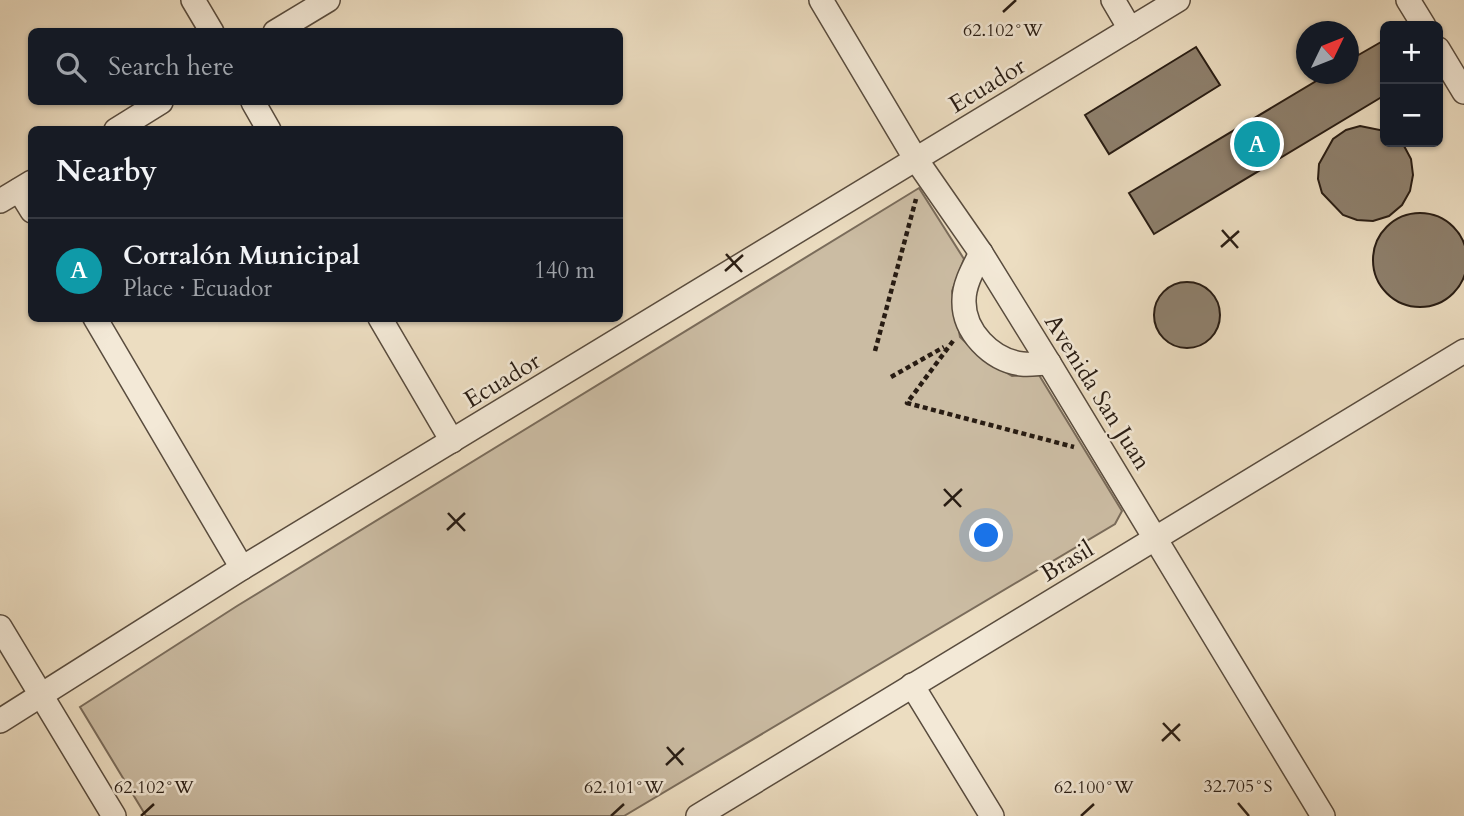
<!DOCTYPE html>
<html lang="en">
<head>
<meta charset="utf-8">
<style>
  :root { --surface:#171b24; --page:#242831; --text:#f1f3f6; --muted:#9ea1a6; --line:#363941; --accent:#8c9099 }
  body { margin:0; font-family:Cardo,serif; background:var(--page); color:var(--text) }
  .controls { position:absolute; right:21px; top:21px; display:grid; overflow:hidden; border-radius:10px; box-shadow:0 2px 5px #0004 }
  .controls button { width:63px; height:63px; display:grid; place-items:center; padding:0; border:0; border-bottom:2px solid var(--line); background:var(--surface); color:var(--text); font:35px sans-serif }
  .compass { position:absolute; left:1296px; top:21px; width:63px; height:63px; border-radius:50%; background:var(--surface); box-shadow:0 2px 5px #0004; rotate:47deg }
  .you { position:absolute; left:987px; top:536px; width:24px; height:24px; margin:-18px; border:5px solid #fff; border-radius:50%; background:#1a73e8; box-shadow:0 0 0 10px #1a73e833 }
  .badge { display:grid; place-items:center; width:46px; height:46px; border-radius:50%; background:var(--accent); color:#fff; font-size:23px; font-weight:700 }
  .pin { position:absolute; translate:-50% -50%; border:4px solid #fff; box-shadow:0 2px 7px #0006 }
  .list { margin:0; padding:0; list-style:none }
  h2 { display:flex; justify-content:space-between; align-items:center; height:91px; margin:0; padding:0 28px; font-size:30px }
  h2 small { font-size:23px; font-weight:400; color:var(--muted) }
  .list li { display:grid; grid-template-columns:46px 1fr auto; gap:21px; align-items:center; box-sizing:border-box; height:105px; padding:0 28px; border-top:2px solid var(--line) }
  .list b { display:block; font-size:26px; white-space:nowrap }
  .list p { margin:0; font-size:23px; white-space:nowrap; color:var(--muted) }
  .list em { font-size:23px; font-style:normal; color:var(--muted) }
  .icon { flex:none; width:38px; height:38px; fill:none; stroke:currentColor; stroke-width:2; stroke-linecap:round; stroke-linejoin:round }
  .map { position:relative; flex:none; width:1464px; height:816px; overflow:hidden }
  .search { position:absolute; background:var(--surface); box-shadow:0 2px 5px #0004; left:28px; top:28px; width:595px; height:77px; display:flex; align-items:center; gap:18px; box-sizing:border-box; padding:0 24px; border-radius:10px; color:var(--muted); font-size:26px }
  .panel { position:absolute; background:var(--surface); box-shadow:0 2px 5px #0004; left:28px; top:126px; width:595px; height:196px; border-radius:10px }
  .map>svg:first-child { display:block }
  .green { fill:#cbbca3; stroke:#7a6c5b; stroke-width:2 }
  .building { fill:#8e806d; stroke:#281c13; stroke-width:2 }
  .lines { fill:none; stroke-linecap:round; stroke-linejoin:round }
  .minor-casing { stroke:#594c3e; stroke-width:26 }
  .path { stroke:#281c13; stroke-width:4.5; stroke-dasharray:5 3.5; stroke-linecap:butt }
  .minor { stroke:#f3e9d7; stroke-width:23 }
  .ticks { fill:none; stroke:#281c13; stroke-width:2.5 }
  .labels { text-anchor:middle; stroke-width:5; stroke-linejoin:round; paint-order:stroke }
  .street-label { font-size:24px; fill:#281c13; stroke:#f3e9d7 }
  .ticks-label { font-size:18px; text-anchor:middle; fill:#281c13; stroke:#f3e9d7; stroke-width:5; stroke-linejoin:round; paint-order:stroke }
</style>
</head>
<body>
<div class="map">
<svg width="1464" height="816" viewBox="0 0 1464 816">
  <rect width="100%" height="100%" fill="#ecddc1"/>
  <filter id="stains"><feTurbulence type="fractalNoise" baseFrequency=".00286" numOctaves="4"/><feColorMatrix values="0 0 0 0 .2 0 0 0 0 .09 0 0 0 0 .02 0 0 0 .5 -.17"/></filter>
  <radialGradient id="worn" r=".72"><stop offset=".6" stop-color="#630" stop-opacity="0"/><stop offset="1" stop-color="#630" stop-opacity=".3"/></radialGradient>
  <polygon class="green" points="919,188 964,259 952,291 960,337 982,358 1012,376 1039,375 1122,511 1115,524 624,816 146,816 80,707 237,606"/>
  <g class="building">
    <polygon points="1381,42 1385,49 1385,95 1154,234 1129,193 1328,74 1348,74 1348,61"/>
    <polygon points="1196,47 1220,85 1109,154 1085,115"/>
    <polygon points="1360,126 1385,131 1385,142 1403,144 1411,159 1413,175 1410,191 1402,205 1389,216 1373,221 1357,220 1343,215 1322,193 1318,179 1319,164 1333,139 1346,130"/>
    <circle cx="1420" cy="260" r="47"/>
    <circle cx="1187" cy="315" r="33"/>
  </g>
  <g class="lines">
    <defs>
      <g id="minor">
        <polyline points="193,0 212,32"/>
        <polyline points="821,0 915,158 981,253 1049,363 1323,816"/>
        <polyline points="1113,0 1130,29"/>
        <polyline points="1408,0 1424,26"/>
        <polyline points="275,32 328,0"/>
        <polyline points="1438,49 1464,92"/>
        <polyline points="253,102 269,130"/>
        <polyline points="116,130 161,102"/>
        <polyline points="19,190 32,211"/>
        <polyline points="0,201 32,182"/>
        <path d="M981 253C974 267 964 284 964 300 963 331 991 360 1022 364 1030 365 1041 363 1049 363"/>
        <polyline points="95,318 242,568"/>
        <polyline points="380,318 452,441"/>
        <polyline points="0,627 114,816"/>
        <polyline points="912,685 992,816"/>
        <polyline points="0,721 242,568 1178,0"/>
        <polyline points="698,816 1464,351"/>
      </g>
    </defs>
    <use href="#minor" class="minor-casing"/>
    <g class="path">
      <polyline points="953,341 907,403 1074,447"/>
      <polyline points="875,351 916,199"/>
      <polyline points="891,377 944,347"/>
    </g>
    <use href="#minor" class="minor"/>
  </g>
  <path class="ticks" d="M1003 12 1016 0M1222 230 1238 248M1221 247 1239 231M726 254 742 272M725 271 743 255M944 489 961 507M944 506 962 489M448 513 465 531M447 530 465 513M1163 723 1180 741M1162 741 1180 724M667 747 683 765M666 765 684 748M1238 803 1249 816M141 816 154 804M611 816 624 804M1081 816 1094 804"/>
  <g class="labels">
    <g class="street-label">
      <text transform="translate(987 85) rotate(-31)" y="8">Ecuador</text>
      <text transform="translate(502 380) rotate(-31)" y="8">Ecuador</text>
      <text transform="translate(1098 392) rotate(58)" y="8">Avenida San Juan</text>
      <text transform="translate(1067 561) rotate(-31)" y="8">Brasil</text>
    </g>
  </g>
  <g class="ticks-label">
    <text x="1003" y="36">62.102°W</text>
    <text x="1238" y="792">32.705°S</text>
    <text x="154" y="793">62.102°W</text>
    <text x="624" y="793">62.101°W</text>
    <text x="1094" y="793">62.100°W</text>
  </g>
  <rect width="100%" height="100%" filter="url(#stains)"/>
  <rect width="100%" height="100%" fill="url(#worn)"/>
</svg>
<div class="controls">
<button>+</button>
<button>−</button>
</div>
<svg class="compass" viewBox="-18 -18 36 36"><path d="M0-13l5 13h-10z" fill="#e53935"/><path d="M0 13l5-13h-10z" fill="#9ea1a6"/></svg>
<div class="you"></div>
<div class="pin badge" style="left:1257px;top:144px;background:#0f9aa8">A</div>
<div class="search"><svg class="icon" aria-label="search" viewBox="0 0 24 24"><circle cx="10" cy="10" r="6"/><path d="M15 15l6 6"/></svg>Search here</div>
<section class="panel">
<h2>Nearby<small></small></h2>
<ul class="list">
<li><span class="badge" style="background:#0f9aa8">A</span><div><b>Corralón Municipal</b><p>Place · Ecuador</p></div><em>140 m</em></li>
</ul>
</section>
</div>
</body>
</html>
